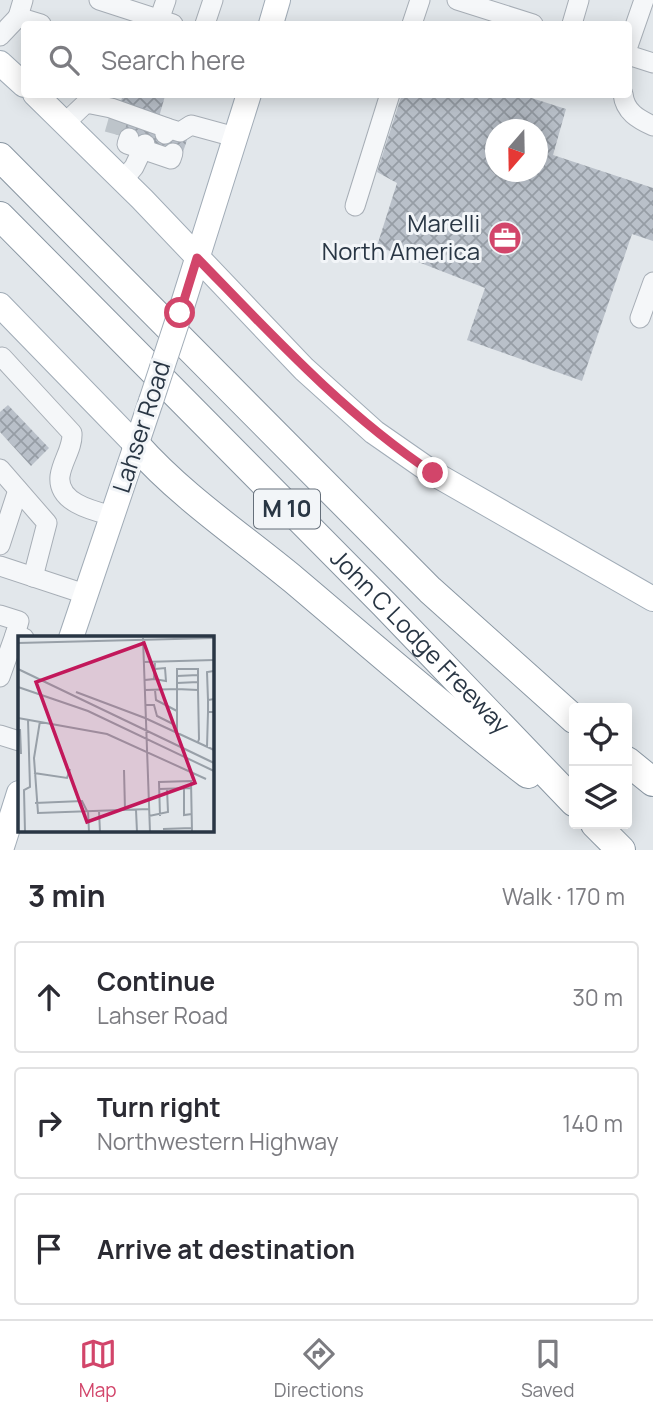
<!DOCTYPE html>
<html lang="en">
<head>
<meta charset="utf-8">
<style>
  :root { --surface:#fff; --page:#f7f7f7; --text:#2b2b33; --muted:#7c7c81; --line:#e1e1e2; --accent:#d2456a }
  body { margin:0; font-family:Manrope,sans-serif; background:var(--page); color:var(--text) }
  .controls { position:absolute; right:21px; bottom:21px; display:grid; overflow:hidden; border-radius:7px; box-shadow:0 4px 18px #0003 }
  .controls button { width:63px; height:63px; display:grid; place-items:center; padding:0; border:0; border-bottom:2px solid var(--line); background:var(--surface); color:var(--text); font:35px sans-serif }
  .compass { position:absolute; left:485px; top:119px; width:63px; height:63px; border-radius:50%; background:var(--surface); box-shadow:0 4px 18px #0003; rotate:200deg }
  .stop { position:absolute; width:21px; height:21px; margin:-16px; border:5px solid #d2456a; border-radius:50%; background:#fff }
  .stop.end { background:#d2456a; border-color:#fff; box-shadow:0 2px 7px #0008 }
  .list { margin:0; padding:0; list-style:none }
  h2 { display:flex; justify-content:space-between; align-items:center; height:91px; margin:0; padding:0 28px; font-size:30px }
  h2 small { font-size:23px; font-weight:400; color:var(--muted) }
  .list li { display:grid; grid-template-columns:46px 1fr auto; gap:21px; align-items:center; box-sizing:border-box; height:112px; margin:0 14px 14px; padding:0 14px; border:2px solid var(--line); border-radius:7px }
  .list b { display:block; font-size:26px; white-space:nowrap }
  .list p { margin:0; font-size:23px; white-space:nowrap; color:var(--muted) }
  .list em { font-size:23px; font-style:normal; color:var(--muted) }
  .icon { flex:none; width:38px; height:38px; fill:none; stroke:currentColor; stroke-width:2; stroke-linecap:round; stroke-linejoin:round }
  .map { position:relative; flex:none; width:653px; height:850px; overflow:hidden }
  .search { position:absolute; background:var(--surface); box-shadow:0 4px 18px #0003; left:21px; right:21px; top:21px; height:77px; display:flex; align-items:center; gap:18px; box-sizing:border-box; padding:0 24px; border-radius:7px; color:var(--muted); font-size:26px }
  .sheet { height:469px; background:var(--surface) }
  nav { display:flex; justify-content:space-around; align-items:center; box-sizing:border-box; height:98px; border-top:2px solid var(--line); background:var(--surface); font-size:19px; color:var(--muted) }
  nav a { display:grid; justify-items:center; gap:4px }
  nav .on { color:var(--accent) }
  .map>svg:first-child { display:block }
  .building { fill:url(#building-cross-hatch); fill-rule:evenodd }
  .lines { fill:none; stroke-linecap:round; stroke-linejoin:round }
  .minor-tunnel { stroke:#bdc4ca; stroke-width:19; stroke-dasharray:19 10; stroke-linecap:butt }
  .minor-casing { stroke:#a7aeb6; stroke-width:21 }
  .major-casing { stroke:#a1acb7; stroke-width:26 }
  .highway-casing { stroke:#8996a2; stroke-width:30 }
  .minor { stroke:#f5f7f9; stroke-width:19 }
  .major { stroke:#fff; stroke-width:24 }
  .highway { stroke:#fff; stroke-width:28 }
  .major-bridge-casing { stroke:#a1acb7; stroke-width:26; stroke-linecap:butt }
  .major-bridge { stroke:#fff; stroke-width:24 }
  .route { stroke:#d2456a; stroke-width:9 }
  .labels { text-anchor:middle; stroke-width:6; stroke-linejoin:round; paint-order:stroke }
  .shield { fill:#f2f5f8; stroke:#656f7a; stroke-width:2 }
  .shield-label { font-size:23px; font-weight:bold; fill:#293644 }
  .poi-label { font-size:24px; fill:#293644; stroke:#f2f5f8; text-anchor:end }
  .street-label { font-size:24px; fill:#293644; stroke:#f2f5f8 }
  .inset-road { fill:none; stroke:#98a0a8; stroke-width:2 }
  .view { fill:#c2185b; fill-opacity:0.15; stroke:#c2185b; stroke-width:3.5 }
  .inset-edge { fill:none; stroke:#293644; stroke-width:3.5 }
</style>
</head>
<body>
<div class="map">
<svg width="653" height="850" viewBox="0 0 653 850">
  <defs>
    <pattern id="building-cross-hatch" width="8" height="8" patternUnits="userSpaceOnUse" patternTransform="scale(1.75)"><rect width="8" height="8" fill="#b9c0c9"/><path d="M0 0l8 8M0 8l8-8" fill="none" stroke="#969da5"/></pattern>
  </defs>
  <rect width="100%" height="100%" fill="#e2e7eb"/>
  <g class="building">
    <polygon points="123,94 159,94 165,96 159,117 120,105"/>
    <path d="M402 94H519L566 109 553 155 653 188V241L632 234 582 381 467 340 485 288 377 246 397 183 377 172ZM496 130H538V172H496Z"/>
    <polygon points="120,118 187,140 182,155 115,134"/>
    <polygon points="8,405 49,448 31,466 0,432 0,412"/>
  </g>
  <g class="lines">
    <polyline class="minor-tunnel" points="114,134 118,120"/>
    <defs>
      <g id="minor">
        <polyline points="23,0 18,17 41,24"/>
        <polyline points="99,0 173,24"/>
        <polyline points="457,0 533,24"/>
        <polyline points="159,20 166,0"/>
        <polyline points="205,24 213,0"/>
        <polyline points="412,24 420,0"/>
        <polyline points="572,24 579,0"/>
        <polyline points="0,36 18,17"/>
        <polyline points="628,46 644,0"/>
        <polyline points="628,55 653,63"/>
        <path d="M623 94C625 112 638 119 653 126"/>
        <polyline points="65,123 86,103 111,108 167,128"/>
        <polyline points="165,134 167,128 180,132 191,125 235,137"/>
        <polyline points="129,138 127,144 171,159 173,153"/>
        <polyline points="123,180 134,167 145,144"/>
        <polyline points="355,206 390,94"/>
        <polyline points="640,318 653,282"/>
        <path d="M2 357 72 433C73 448 62 461 60 476 57 503 94 511 113 516"/>
        <polyline points="0,469 47,523 33,577"/>
        <polyline points="0,545 18,490"/>
        <polyline points="0,566 85,594"/>
        <polyline points="0,615 19,621 15,635"/>
        <polyline points="0,677 15,635 24,638"/>
        <polyline points="0,735 19,741"/>
      </g>
      <g id="major">
        <polyline points="271,24 278,0"/>
        <polyline points="0,63 24,85"/>
        <polyline points="35,94 142,199 304,369 374,432 433,473 653,599"/>
        <polyline points="0,305 136,445"/>
        <polyline points="180,313 249,94"/>
        <polyline points="71,638 151,401"/>
        <polyline points="1,850 19,793"/>
      </g>
      <g id="highway">
        <polyline points="0,157 430,590 574,719"/>
        <path id="s1" d="M0 216 384 604 574 802"/>
        <path d="M136 445C182 497 241 536 294 580 371 645 447 712 528 774"/>
        <polyline points="627,761 653,782"/>
        <polyline points="595,824 621,850"/>
      </g>
    </defs>
    <use href="#minor" class="minor-casing"/>
    <use href="#major" class="major-casing"/>
    <use href="#highway" class="highway-casing"/>
    <use href="#minor" class="minor"/>
    <use href="#major" class="major"/>
    <use href="#highway" class="highway"/>
    <defs>
      <polyline id="major-bridge" points="151,401 180,313"/>
    </defs>
    <use href="#major-bridge" class="major-bridge-casing"/>
    <use href="#major-bridge" class="major-bridge"/>
  </g>
  <g class="lines">
    <path class="route" d="M180 313 197 258C272 335 343 413 433 473"/>
  </g>
  <defs>
    <symbol id="office-disc" viewBox="-11 -11 22 22"><circle r="9.5" fill="#d2456a" stroke="#f2f5f8"/><path d="M-6-3h4V-5.5h4V-3h4V5H-6ZM-1-4.5V-3h2v-1.5ZM-6 0V1H6V0Z" fill="#fff"/></symbol>
  </defs>
  <g fill-rule="evenodd">
    <use href="#office-disc" x="486" y="219" width="38" height="38"/>
  </g>
  <g class="labels">
    <rect class="shield" x="254" y="489.5" width="66" height="39" rx="5"/>
    <g class="shield-label">
      <text x="287" y="517">M 10</text>
    </g>
    <g class="poi-label">
      <text x="480" y="232">Marelli<tspan x="480" dy="28">North America</tspan></text>
    </g>
    <g class="street-label">
      <text transform="translate(142 427) rotate(-72)" y="8">Lahser Road</text>
      <text dy="8" stroke="none"><textPath href="#s1" startOffset="598">John C Lodge Freeway</textPath></text>
    </g>
  </g>
  <g transform="translate(18 636)">
    <rect width="196" height="196" fill="#e2e7eb"/>
    <path class="inset-road" d="M125 2 132 196M0 7 196 2M126 26 196 24M0 33 196 127M159 40 180 39M136 43 148 45 147 32 137 33M127 44 136 43 137 26M159 47 180 46M0 51 70 75 196 135M127 54 159 53V97M137 54 138 64 159 75M58 56 127 82M196 63 190 64V76H196M190 64 189 36 196 35M127 69H136L139 80 155 88M0 82 89 98 188 143M127 82 196 114M22 85 16 122 20 177 131 173M2 93 3 118M180 106 181 103 180 54V33H159V53L180 54M189 111 190 76M106 134 107 174M16 137 49 142 52 133M141 153 173 152M166 153V179L174 178M17 167 64 165 69 175M118 174 119 196M70 175 71 196M81 175 82 196M131 180 150 176 149 153M142 180 141 146 173 145 174 196M145 193 174 192M7 196 6 154 12 151 10 84"/>
    <path class="view" d="M126 7 177 147 69 186 18 46Z"/>
    <rect width="196" height="196" class="inset-edge"/>
  </g>
</svg>
<div class="controls">
<button><svg class="icon" aria-label="locate" viewBox="0 0 24 24"><circle cx="12" cy="12" r="6"/><path d="M12 2v4M12 18v4M2 12h4M18 12h4"/></svg></button>
<button><svg class="icon" aria-label="layers" viewBox="0 0 24 24"><path d="M12 4l9 5-9 5-9-5zM3 14l9 5 9-5"/></svg></button>
</div>
<svg class="compass" viewBox="-18 -18 36 36"><path d="M0-13l5 13h-10z" fill="#e53935"/><path d="M0 13l5-13h-10z" fill="#7c7c81"/></svg>
<div class="stop" style="left:180px;top:313px"></div>
<div class="stop end" style="left:433px;top:473px"></div>
<div class="search"><svg class="icon" aria-label="search" viewBox="0 0 24 24"><circle cx="10" cy="10" r="6"/><path d="M15 15l6 6"/></svg>Search here</div>
</div>
<section class="sheet">
<h2>3 min<small>Walk · 170 m</small></h2>
<ul class="list">
<li><svg class="icon" aria-label="ahead" viewBox="0 0 24 24"><path d="M12 20V5M6 11l6-6 6 6"/></svg><div><b>Continue</b><p>Lahser Road</p></div><em>30 m</em></li>
<li><svg class="icon" aria-label="right" viewBox="0 0 24 24"><path d="M7 20v-9h11M14 6l5 5-5 5"/></svg><div><b>Turn right</b><p>Northwestern Highway</p></div><em>140 m</em></li>
<li><svg class="icon" aria-label="arrive" viewBox="0 0 24 24"><path d="M6 21V4h12l-3 4 3 4H6"/></svg><div><b>Arrive at destination</b></div></li>
</ul>
</section>
<nav>
<a class="on"><svg class="icon" aria-label="map" viewBox="0 0 24 24"><path d="M3 6l6-2 6 2 6-2v14l-6 2-6-2-6 2zM9 4v14M15 6v14"/></svg>Map</a>
<a><svg class="icon" aria-label="directions" viewBox="0 0 24 24"><path d="M12 3l9 9-9 9-9-9zM9 14v-3h6M13 9l2 2-2 2"/></svg>Directions</a>
<a><svg class="icon" aria-label="saved" viewBox="0 0 24 24"><path d="M7 4h10v16l-5-4-5 4z"/></svg>Saved</a>
</nav>
</body>
</html>
